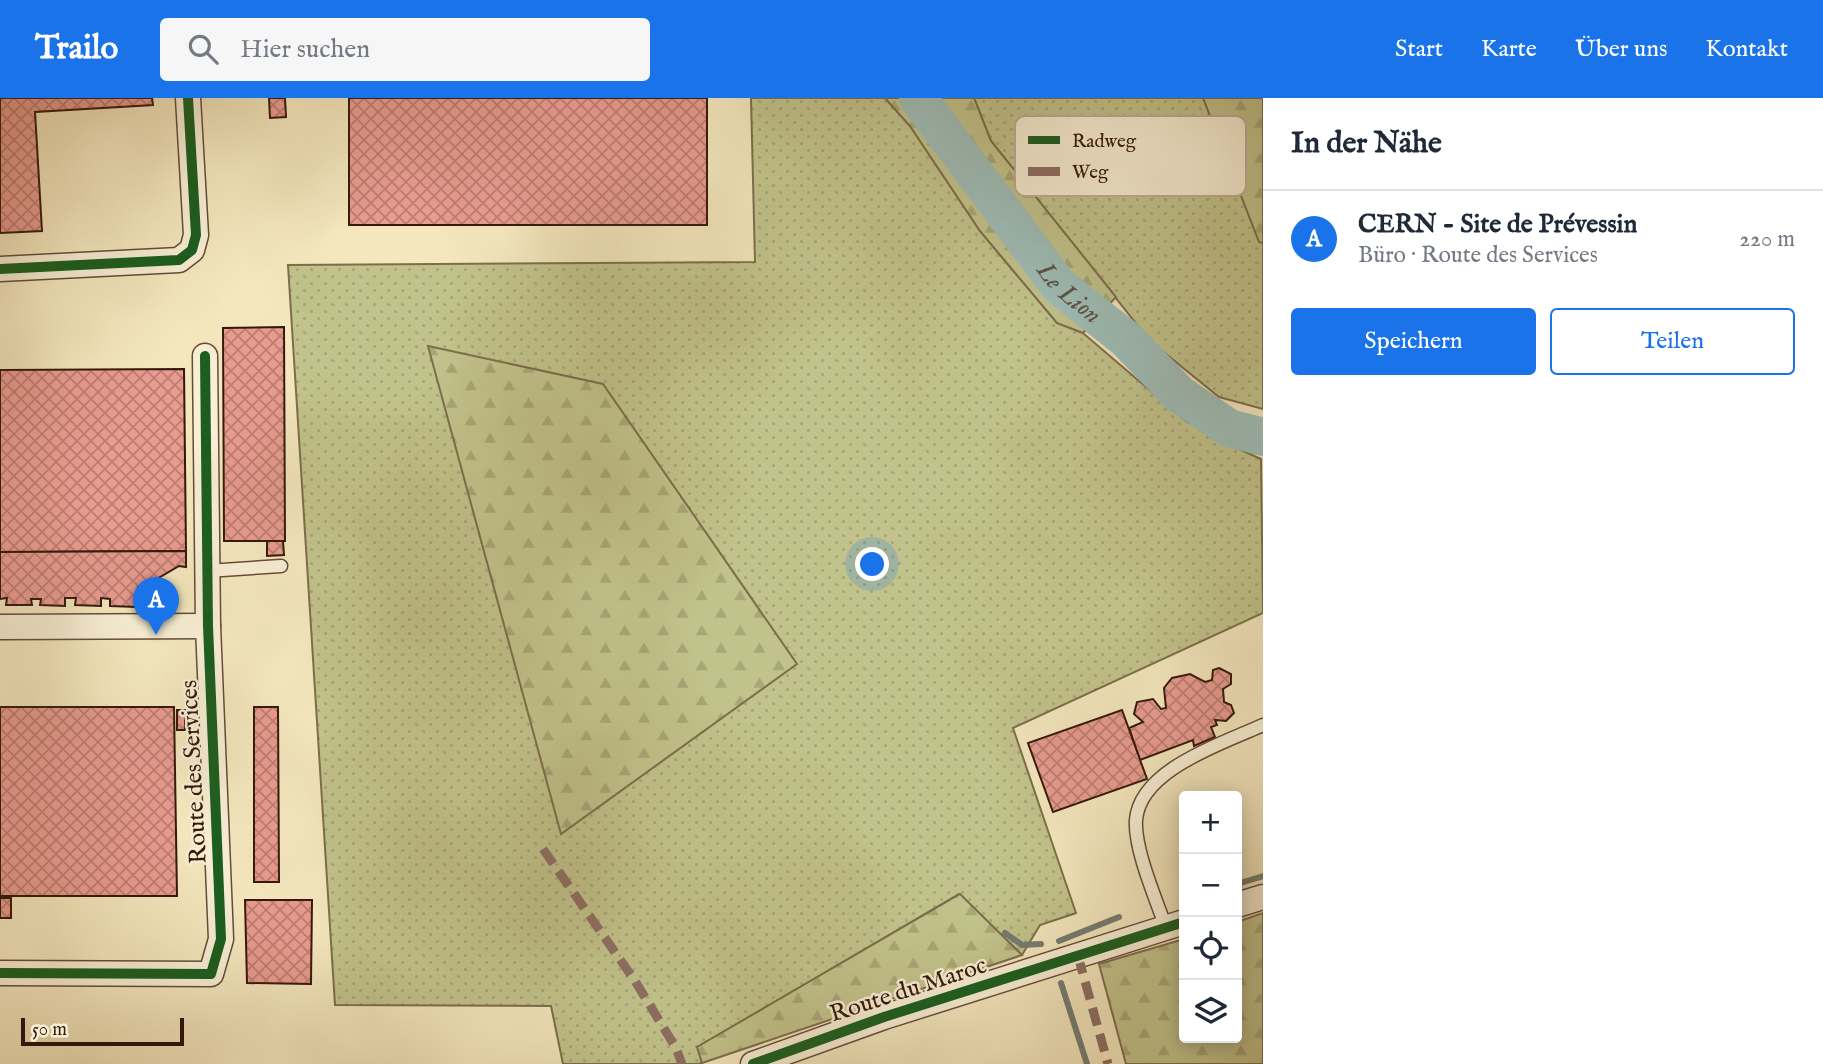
<!DOCTYPE html>
<html lang="de">
<head>
<meta charset="utf-8">
<style>
  :root { --surface:#fff; --page:#f6f6f7; --text:#1f2937; --muted:#747a83; --line:#e0e1e3; --accent:#1a73e8 }
  body { margin:0; font-family:"IM FELL English",serif; background:var(--page); color:var(--text) }
  .controls { position:absolute; right:21px; bottom:21px; display:grid; overflow:hidden; border-radius:7px; box-shadow:0 4px 18px #0003 }
  .controls button { width:63px; height:63px; display:grid; place-items:center; padding:0; border:0; border-bottom:2px solid var(--line); background:var(--surface); color:var(--text); font:35px sans-serif }
  .scale { position:absolute; left:21px; bottom:18px; width:163px; box-sizing:border-box; padding-left:7px; border:4px solid #35180b; border-top:0; font-size:19px; line-height:24px; white-space:nowrap; color:#35180b; -webkit-text-stroke:5px #f8efd5; paint-order:stroke }
  .you { position:absolute; left:873px; top:467px; width:24px; height:24px; margin:-18px; border:5px solid #fff; border-radius:50%; background:#1a73e8; box-shadow:0 0 0 10px #1a73e833 }
  .badge { display:grid; place-items:center; width:46px; height:46px; border-radius:50%; background:var(--accent); color:#fff; font-size:23px; font-weight:700 }
  .pin { position:absolute; translate:-50% -58px; filter:drop-shadow(0 2px 4px #0008) }
  .pin::after { content:''; position:absolute; top:37px; width:24px; height:21px; background:inherit; clip-path:polygon(0 0,100% 0,50% 100%) }
  .list { margin:0; padding:0; list-style:none }
  h2 { display:flex; justify-content:space-between; align-items:center; height:91px; margin:0; padding:0 28px; font-size:30px }
  h2 small { font-size:23px; font-weight:400; color:var(--muted) }
  .list li { display:grid; grid-template-columns:46px 1fr auto; gap:21px; align-items:center; box-sizing:border-box; height:98px; padding:0 28px; border-top:2px solid var(--line) }
  .list b { display:block; font-size:26px; white-space:nowrap }
  .list p { margin:0; font-size:23px; white-space:nowrap; color:var(--muted) }
  .list em { font-size:23px; font-style:normal; color:var(--muted) }
  .actions { display:flex; gap:14px; padding:21px 28px }
  .actions a { flex:1; padding:16px 0; border:2px solid var(--accent); border-radius:7px; text-align:center; font-size:24px; color:var(--accent) }
  .actions .main { background:var(--accent); color:#fff }
  .icon { flex:none; width:38px; height:38px; fill:none; stroke:currentColor; stroke-width:2; stroke-linecap:round; stroke-linejoin:round }
  .map { position:relative; flex:none; width:1263px; height:966px; overflow:hidden }
  header { display:flex; align-items:center; gap:42px; box-sizing:border-box; height:98px; padding:0 35px; background:var(--accent); color:#fff }
  header strong { font-size:33px }
  nav { display:flex; gap:38px; margin-inline-start:auto; font-size:24px }
  .search { width:490px; height:63px; background:var(--page); display:flex; align-items:center; gap:18px; box-sizing:border-box; padding:0 24px; border-radius:7px; color:var(--muted); font-size:26px }
  main { display:flex }
  aside { flex:1; background:var(--surface) }
  .map>svg:first-child { display:block }
  .grass { fill:url(#grass-dots); stroke:#7c6e4c; stroke-width:2 }
  .forest { fill:url(#forest-firs); stroke:#7c6e4c; stroke-width:2 }
  .lines { fill:none; stroke-linecap:round; stroke-linejoin:round }
  .stream { stroke:#747c73; stroke-width:6 }
  .river { stroke:#9ebeb9; stroke-width:38 }
  .building { fill:url(#building-cross-hatch); stroke:#35180b; stroke-width:2 }
  .service-casing { stroke:#654c38; stroke-width:15 }
  .minor-casing { stroke:#654c38; stroke-width:27 }
  .service { stroke:#f8efd5; stroke-width:12 }
  .minor { stroke:#f8efd5; stroke-width:24 }
  .quiet { stroke:#8d6e63; stroke-width:9; stroke-dasharray:18 9; stroke-linecap:butt }
  .cycleway-casing { stroke:#f8efd5; stroke-width:15 }
  .cycleway { stroke:#1b5e20; stroke-width:10 }
  .labels { text-anchor:middle; stroke-width:5; stroke-linejoin:round; paint-order:stroke }
  .street-label { font-size:24px; fill:#35180b; stroke:#f8efd5 }
  .water-label { font-size:26px; font-style:italic; fill:#5a5248; stroke:#f8efd5 }
  .key { fill:#f8efd5; stroke:#beae98; stroke-width:2 }
  .key-label { font-size:19px; fill:#35180b }
</style>
</head>
<body>
<header>
<strong>Trailo</strong>
<div class="search"><svg class="icon" aria-label="search" viewBox="0 0 24 24"><circle cx="10" cy="10" r="6"/><path d="M15 15l6 6"/></svg>Hier suchen</div>
<nav><a>Start</a><a>Karte</a><a>Über uns</a><a>Kontakt</a></nav>
</header>
<main>
<div class="map">
<svg width="1263" height="966" viewBox="0 0 1263 966">
  <defs>
    <pattern id="grass-dots" width="8" height="8" patternUnits="userSpaceOnUse" patternTransform="scale(1.75)"><rect width="8" height="8" fill="#c2c38c"/><path d="M2 2h.1M6 6h.1" fill="none" stroke="#a7a777" stroke-width="1.8" stroke-linecap="round"/></pattern>
    <pattern id="forest-firs" width="22" height="20" patternUnits="userSpaceOnUse" patternTransform="scale(1.75)"><rect width="22" height="20" fill="#c2c38c"/><path d="M5 1l3.5 6h-7zM16 11l3.5 6h-7z" fill="#a7a777"/></pattern>
    <pattern id="building-cross-hatch" width="8" height="8" patternUnits="userSpaceOnUse" patternTransform="scale(1.75)"><rect width="8" height="8" fill="#e89b8f"/><path d="M0 0l8 8M0 8l8-8" fill="none" stroke="#bd7d73"/></pattern>
  </defs>
  <rect width="100%" height="100%" fill="#f4e7be"/>
  <filter id="stains"><feTurbulence type="fractalNoise" baseFrequency=".00286" numOctaves="4"/><feColorMatrix values="0 0 0 0 .2 0 0 0 0 .09 0 0 0 0 .02 0 0 0 .5 -.17"/></filter>
  <radialGradient id="worn" r=".72"><stop offset=".6" stop-color="#630" stop-opacity="0"/><stop offset="1" stop-color="#630" stop-opacity=".3"/></radialGradient>
  <g class="grass">
    <polygon points="751,0 885,0 910,28 980,133 1057,225 1083,235 1187,324 1219,336 1232,348 1261,361 1263,515 1013,630 1076,815 1040,827 1022,857 959,796 698,949 702,965 698,966 563,966 551,908 335,907 288,167 755,164"/>
    <polygon points="974,0 1263,0 1263,311 1219,299 1150,243 991,43"/>
  </g>
  <g class="forest">
    <polygon points="885,0 974,0 991,43 1116,199 1083,235 1057,225 980,133 910,28"/>
    <polygon points="1203,0 1263,0 1263,145 1259,144"/>
    <polygon points="428,248 603,286 797,566 561,736"/>
    <polygon points="960,796 1022,857 702,965 697,949"/>
    <polygon points="1263,815 1263,966 1126,966 1099,866 1184,841 1184,940 1237,940 1237,824"/>
  </g>
  <g class="lines">
    <g class="stream">
      <polyline points="1257,339 1263,344"/>
      <polyline points="1237,786 1263,778"/>
      <polyline points="1005,835 1022,847 1041,846"/>
      <polyline points="1059,843 1119,819"/>
      <polyline points="1061,885 1087,966"/>
    </g>
    <path class="river" id="s1" d="M918 0 1059 188 1126 241 1179 296 1229 330 1263 339"/>
  </g>
  <g class="building">
    <polygon points="0,0 152,0 153,7 35,14 42,133 0,135"/>
    <polygon points="269,0 285,0 286,19 270,20"/>
    <rect x="349" y="0" width="358" height="127"/>
    <polygon points="284,229 285,443 224,443 223,230"/>
    <polygon points="184,271 186,453 0,454 0,272"/>
    <polygon points="267,443 283,443 284,457 267,458"/>
    <polygon points="186,453 186,469 179,468 143,489 138,489 137,509 110,508 110,501 101,500 101,508 75,507 76,500 65,500 65,508 40,507 41,501 31,501 32,507 6,507 7,500 0,501 0,454"/>
    <polygon points="1219,570 1231,576 1231,586 1223,591 1224,604 1231,607 1234,615 1226,623 1215,622 1217,627 1211,629 1215,639 1194,648 1193,642 1140,662 1129,630 1143,624 1134,616 1137,604 1153,601 1161,611 1166,610 1164,590 1172,580 1190,576 1205,584 1212,582 1213,572"/>
    <polygon points="0,609 174,609 177,798 0,798"/>
    <polygon points="254,609 278,609 279,784 254,784"/>
    <rect x="177" y="612" width="8" height="20"/>
    <polygon points="1122,612 1147,681 1053,714 1028,645"/>
    <rect x="0" y="800" width="11" height="20"/>
    <polygon points="245,802 312,802 311,886 247,885"/>
  </g>
  <g class="lines">
    <defs>
      <g id="service">
        <polyline points="207,473 281,468"/>
        <path d="M1166 830C1156 801 1134 751 1136 722 1140 671 1224 645 1263 627"/>
      </g>
      <g id="minor">
        <polyline points="0,171 179,162 192,152 196,137 188,0"/>
        <polyline points="0,529 208,528"/>
        <polyline points="1237,807 1263,799"/>
        <polyline points="0,875 211,876 221,841 208,528 205,258"/>
        <polyline points="753,966 884,919 1184,824"/>
      </g>
    </defs>
    <use href="#service" class="service-casing"/>
    <use href="#minor" class="minor-casing"/>
    <use href="#service" class="service"/>
    <use href="#minor" class="minor"/>
    <g class="quiet">
      <polyline points="543,751 635,883 676,950 682,966"/>
      <polyline points="1078,858 1108,966"/>
    </g>
    <defs>
      <g id="cycleway">
        <polyline points="0,171 179,162 192,152 196,137 188,0"/>
        <polyline points="0,875 211,876 221,841 208,528 205,258"/>
        <polyline points="753,966 884,919 1184,824"/>
      </g>
    </defs>
    <use href="#cycleway" class="cycleway-casing"/>
    <use href="#cycleway" class="cycleway"/>
  </g>
  <g class="labels">
    <g class="street-label">
      <text transform="translate(193 674) rotate(-93)" y="8">Route des Services</text>
      <text transform="translate(908 891) rotate(-18)" y="8">Route du Maroc</text>
    </g>
    <g class="water-label">
      <text dy="9" stroke="none"><textPath href="#s1" startOffset="247">Le Lion</textPath></text>
    </g>
  </g>
  <rect x="1015" y="18" width="231" height="80" rx="10" class="key"/>
  <rect x="1028" y="38" width="32" height="8" fill="#1b5e20"/>
  <rect x="1028" y="69" width="32" height="9" fill="#8d6e63"/>
  <g class="key-label">
    <text x="1072" y="49">Radweg</text>
    <text x="1072" y="80">Weg</text>
  </g>
  <rect width="100%" height="100%" filter="url(#stains)"/>
  <rect width="100%" height="100%" fill="url(#worn)"/>
</svg>
<div class="controls">
<button>+</button>
<button>−</button>
<button><svg class="icon" aria-label="locate" viewBox="0 0 24 24"><circle cx="12" cy="12" r="6"/><path d="M12 2v4M12 18v4M2 12h4M18 12h4"/></svg></button>
<button><svg class="icon" aria-label="layers" viewBox="0 0 24 24"><path d="M12 4l9 5-9 5-9-5zM3 14l9 5 9-5"/></svg></button>
</div>
<div class="scale">50 m</div>
<div class="you"></div>
<div class="pin badge" style="left:156px;top:537px">A</div>
</div>
<aside>
<h2>In der Nähe<small></small></h2>
<ul class="list">
<li><span class="badge">A</span><div><b>CERN - Site de Prévessin</b><p>Büro · Route des Services</p></div><em>220 m</em></li>
</ul>
<div class="actions"><a class="main">Speichern</a><a>Teilen</a></div>
</aside>
</main>
</body>
</html>
